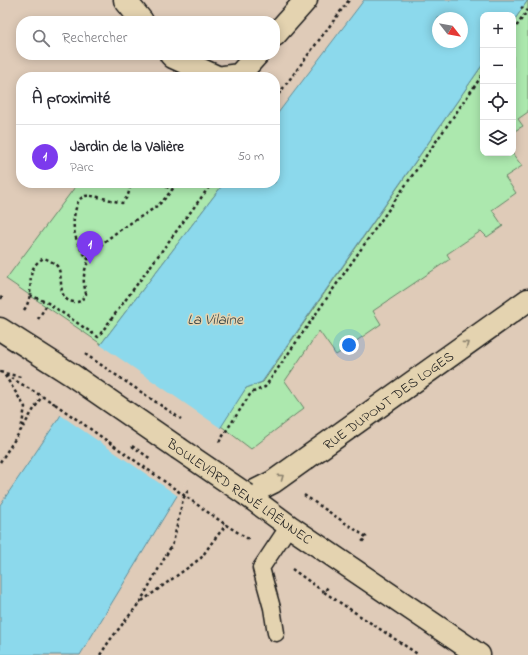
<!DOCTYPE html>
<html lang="fr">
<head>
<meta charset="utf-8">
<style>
  :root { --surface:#fff; --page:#f2f2f3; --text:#2b2b33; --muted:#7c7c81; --line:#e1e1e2; --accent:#7c3aed }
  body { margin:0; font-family:"Indie Flower",sans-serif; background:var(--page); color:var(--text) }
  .controls { position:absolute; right:12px; top:12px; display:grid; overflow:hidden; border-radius:8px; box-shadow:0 2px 10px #0003 }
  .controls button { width:36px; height:36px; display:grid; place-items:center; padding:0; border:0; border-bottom:1px solid var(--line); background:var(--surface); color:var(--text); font:20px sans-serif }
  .compass { position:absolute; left:432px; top:12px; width:36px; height:36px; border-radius:50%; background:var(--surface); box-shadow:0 2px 10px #0003; rotate:121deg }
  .you { position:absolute; left:349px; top:345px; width:14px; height:14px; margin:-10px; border:3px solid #fff; border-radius:50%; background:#1a73e8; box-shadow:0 0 0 6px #1a73e833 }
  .badge { display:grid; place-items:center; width:26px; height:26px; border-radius:50%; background:var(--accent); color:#fff; font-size:13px; font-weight:700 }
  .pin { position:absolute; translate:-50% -33px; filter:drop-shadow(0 1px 2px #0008) }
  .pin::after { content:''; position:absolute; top:21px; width:14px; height:12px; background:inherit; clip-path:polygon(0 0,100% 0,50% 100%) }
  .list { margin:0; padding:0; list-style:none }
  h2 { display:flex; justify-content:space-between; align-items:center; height:52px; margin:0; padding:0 16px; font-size:17px }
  h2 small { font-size:13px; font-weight:400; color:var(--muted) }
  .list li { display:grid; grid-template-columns:26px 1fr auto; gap:12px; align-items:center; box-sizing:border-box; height:64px; padding:0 16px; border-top:1px solid var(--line) }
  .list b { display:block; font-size:15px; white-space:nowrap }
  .list p { margin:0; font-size:13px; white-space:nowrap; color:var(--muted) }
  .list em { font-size:13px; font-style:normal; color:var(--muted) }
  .icon { flex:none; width:22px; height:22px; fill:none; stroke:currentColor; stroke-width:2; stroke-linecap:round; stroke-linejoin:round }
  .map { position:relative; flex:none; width:528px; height:655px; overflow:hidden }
  .search { position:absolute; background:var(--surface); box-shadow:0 2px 10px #0003; left:16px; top:16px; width:264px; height:44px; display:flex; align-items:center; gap:10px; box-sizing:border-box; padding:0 14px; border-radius:16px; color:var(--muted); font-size:15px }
  .panel { position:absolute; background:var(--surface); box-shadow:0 2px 10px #0003; left:16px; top:72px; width:264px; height:116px; border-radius:16px }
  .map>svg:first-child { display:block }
  .green { fill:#ace8ae; stroke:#648265 }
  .water { fill:#8cd9ec; stroke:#5f8d99; fill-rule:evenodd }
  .pier { fill:#dfcbb8 }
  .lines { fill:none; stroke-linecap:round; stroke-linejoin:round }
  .service-casing { stroke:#1c1c1c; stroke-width:19 }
  .minor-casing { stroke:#1c1c1c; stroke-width:25 }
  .tertiary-casing { stroke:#1c1c1c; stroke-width:25 }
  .secondary-casing { stroke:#1c1c1c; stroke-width:25 }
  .path { stroke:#1c1c1c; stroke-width:2.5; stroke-dasharray:3 3; stroke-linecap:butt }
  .service { stroke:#e4d3b0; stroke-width:16 }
  .minor { stroke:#e4d3b0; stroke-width:22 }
  .tertiary { stroke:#e4d3b0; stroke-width:22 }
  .secondary { stroke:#e4d3b0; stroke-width:22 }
  .secondary-bridge-casing { stroke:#1c1c1c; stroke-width:25; stroke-linecap:butt }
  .path-bridge { stroke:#1c1c1c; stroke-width:2.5; stroke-dasharray:3 3; stroke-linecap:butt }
  .secondary-bridge { stroke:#e4d3b0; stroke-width:22 }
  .oneway { stroke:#8a816d }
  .labels { text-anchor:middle; stroke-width:3; stroke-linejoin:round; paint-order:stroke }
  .street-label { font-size:14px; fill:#1c1c1c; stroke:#e4d3b0 }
  .water-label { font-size:15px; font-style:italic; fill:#324246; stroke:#e4d3b0 }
</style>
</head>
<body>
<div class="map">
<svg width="528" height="655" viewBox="0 0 528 655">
  <rect width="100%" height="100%" fill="#dfcbb8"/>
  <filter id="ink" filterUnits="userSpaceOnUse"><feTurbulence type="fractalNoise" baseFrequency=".025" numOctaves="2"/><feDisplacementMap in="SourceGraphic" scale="8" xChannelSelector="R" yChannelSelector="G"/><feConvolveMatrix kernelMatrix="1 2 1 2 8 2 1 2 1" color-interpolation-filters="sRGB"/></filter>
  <g filter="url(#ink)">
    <g class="green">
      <polygon points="528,0 528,112 518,119 523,126 513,132 513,22"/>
      <polygon points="483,64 483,153 512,153 522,166 505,177 516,193 492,210 503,226 487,237 481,231 447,254 450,259 373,311 381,324 336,355 319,331 285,381 304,408 251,449 221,426 246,388 263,382"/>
      <polygon points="78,183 224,183 101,344 6,279"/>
    </g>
    <path class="water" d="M364 0H528L513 22V15H483V64L262 382 246 388 175 499 80 655H0V505L59 418 101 344 224 183H275V117ZM438 18H462V42H438Z"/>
    <polygon class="pier" points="99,344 222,429 178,496 59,414"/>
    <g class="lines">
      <defs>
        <polyline id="service" points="276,633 272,608 261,568 289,526"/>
        <g id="minor">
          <polyline points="125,0 142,21"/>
          <polyline points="275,35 306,0"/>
          <polyline points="171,55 173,57 217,77"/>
          <polyline points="224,77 239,75 257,55"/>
        </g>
        <polyline id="tertiary" points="247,495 273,482 528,300"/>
        <g id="secondary">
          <polyline points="0,329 72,375 178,448"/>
          <polyline points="247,495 289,526 479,655"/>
        </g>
      </defs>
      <use href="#service" class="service-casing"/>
      <use href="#minor" class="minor-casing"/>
      <use href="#tertiary" class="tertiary-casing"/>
      <use href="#secondary" class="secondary-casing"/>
      <g class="path">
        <polyline points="521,7 527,11"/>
        <polyline points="513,31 528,10"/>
        <polyline points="275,99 349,0"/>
        <polyline points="161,183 172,190"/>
        <path d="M89 260C76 245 70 228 76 208 77 203 79 198 85 196 90 194 114 201 122 203 128 197 130 192 130 183"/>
        <polyline points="30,295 48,303 98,337 212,183"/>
        <polyline points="0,297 5,300"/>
        <path d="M24 310C38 290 21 270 44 258 49 260 53 262 57 266 65 277 55 300 74 302 80 303 83 299 86 294 85 288 83 282 84 276 87 243 134 223 157 206 165 200 171 190 178 183"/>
        <polyline points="38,319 48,303"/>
        <polyline points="0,372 21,377"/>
        <polyline points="6,375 55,404"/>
        <polyline points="23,427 42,396"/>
        <polyline points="219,442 251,393 265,387 483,74"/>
        <polyline points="0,462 21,430 25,407 4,374"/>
        <polyline points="304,495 366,537 362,542"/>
        <polyline points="292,569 324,592 328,587"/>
        <polyline points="324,592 419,655"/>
        <polyline points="142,601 201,558 213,541 226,525 250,540"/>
        <polyline points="100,655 110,640 140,602 173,543 183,499 188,490"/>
      </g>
      <use href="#service" class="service"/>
      <use href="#minor" class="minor"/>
      <use href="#tertiary" class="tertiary"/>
      <use href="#secondary" class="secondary"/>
      <defs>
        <polyline id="secondary-bridge" points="178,448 247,495"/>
      </defs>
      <use href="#secondary-bridge" class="secondary-bridge-casing"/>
      <g class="path-bridge">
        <polyline points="85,354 181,419"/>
        <polyline points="55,404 226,525"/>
        <polyline points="132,446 151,459"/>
      </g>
      <use href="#secondary-bridge" class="secondary-bridge"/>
    </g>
    <defs><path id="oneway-chevron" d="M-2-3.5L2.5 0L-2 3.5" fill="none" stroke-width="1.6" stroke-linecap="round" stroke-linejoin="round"/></defs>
    <g class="oneway">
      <use href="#oneway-chevron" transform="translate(466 344) rotate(-36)"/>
      <use href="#oneway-chevron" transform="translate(281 477) rotate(-36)"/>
    </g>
  </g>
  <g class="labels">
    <g class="street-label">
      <text transform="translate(388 400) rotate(-36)" y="5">RUE DUPONT DES LOGES</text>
      <text transform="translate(240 491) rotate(35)" y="5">BOULEVARD RENÉ LAËNNEC</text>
    </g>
    <g class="water-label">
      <text x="215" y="324">La Vilaine</text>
    </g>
  </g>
</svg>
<div class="controls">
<button>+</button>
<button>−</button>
<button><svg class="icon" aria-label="locate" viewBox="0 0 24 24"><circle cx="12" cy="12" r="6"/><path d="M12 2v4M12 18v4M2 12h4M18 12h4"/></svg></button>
<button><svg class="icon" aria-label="layers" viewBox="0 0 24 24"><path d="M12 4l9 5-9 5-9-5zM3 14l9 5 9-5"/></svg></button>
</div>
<svg class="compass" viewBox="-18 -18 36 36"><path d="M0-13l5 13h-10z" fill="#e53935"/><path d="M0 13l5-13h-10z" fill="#7c7c81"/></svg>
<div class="you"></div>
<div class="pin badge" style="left:90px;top:264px">1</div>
<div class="search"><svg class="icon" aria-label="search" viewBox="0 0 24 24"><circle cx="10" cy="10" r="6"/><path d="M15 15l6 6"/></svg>Rechercher</div>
<section class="panel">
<h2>À proximité<small></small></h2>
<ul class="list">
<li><span class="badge">1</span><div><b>Jardin de la Valière</b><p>Parc</p></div><em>50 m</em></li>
</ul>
</section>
</div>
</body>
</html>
